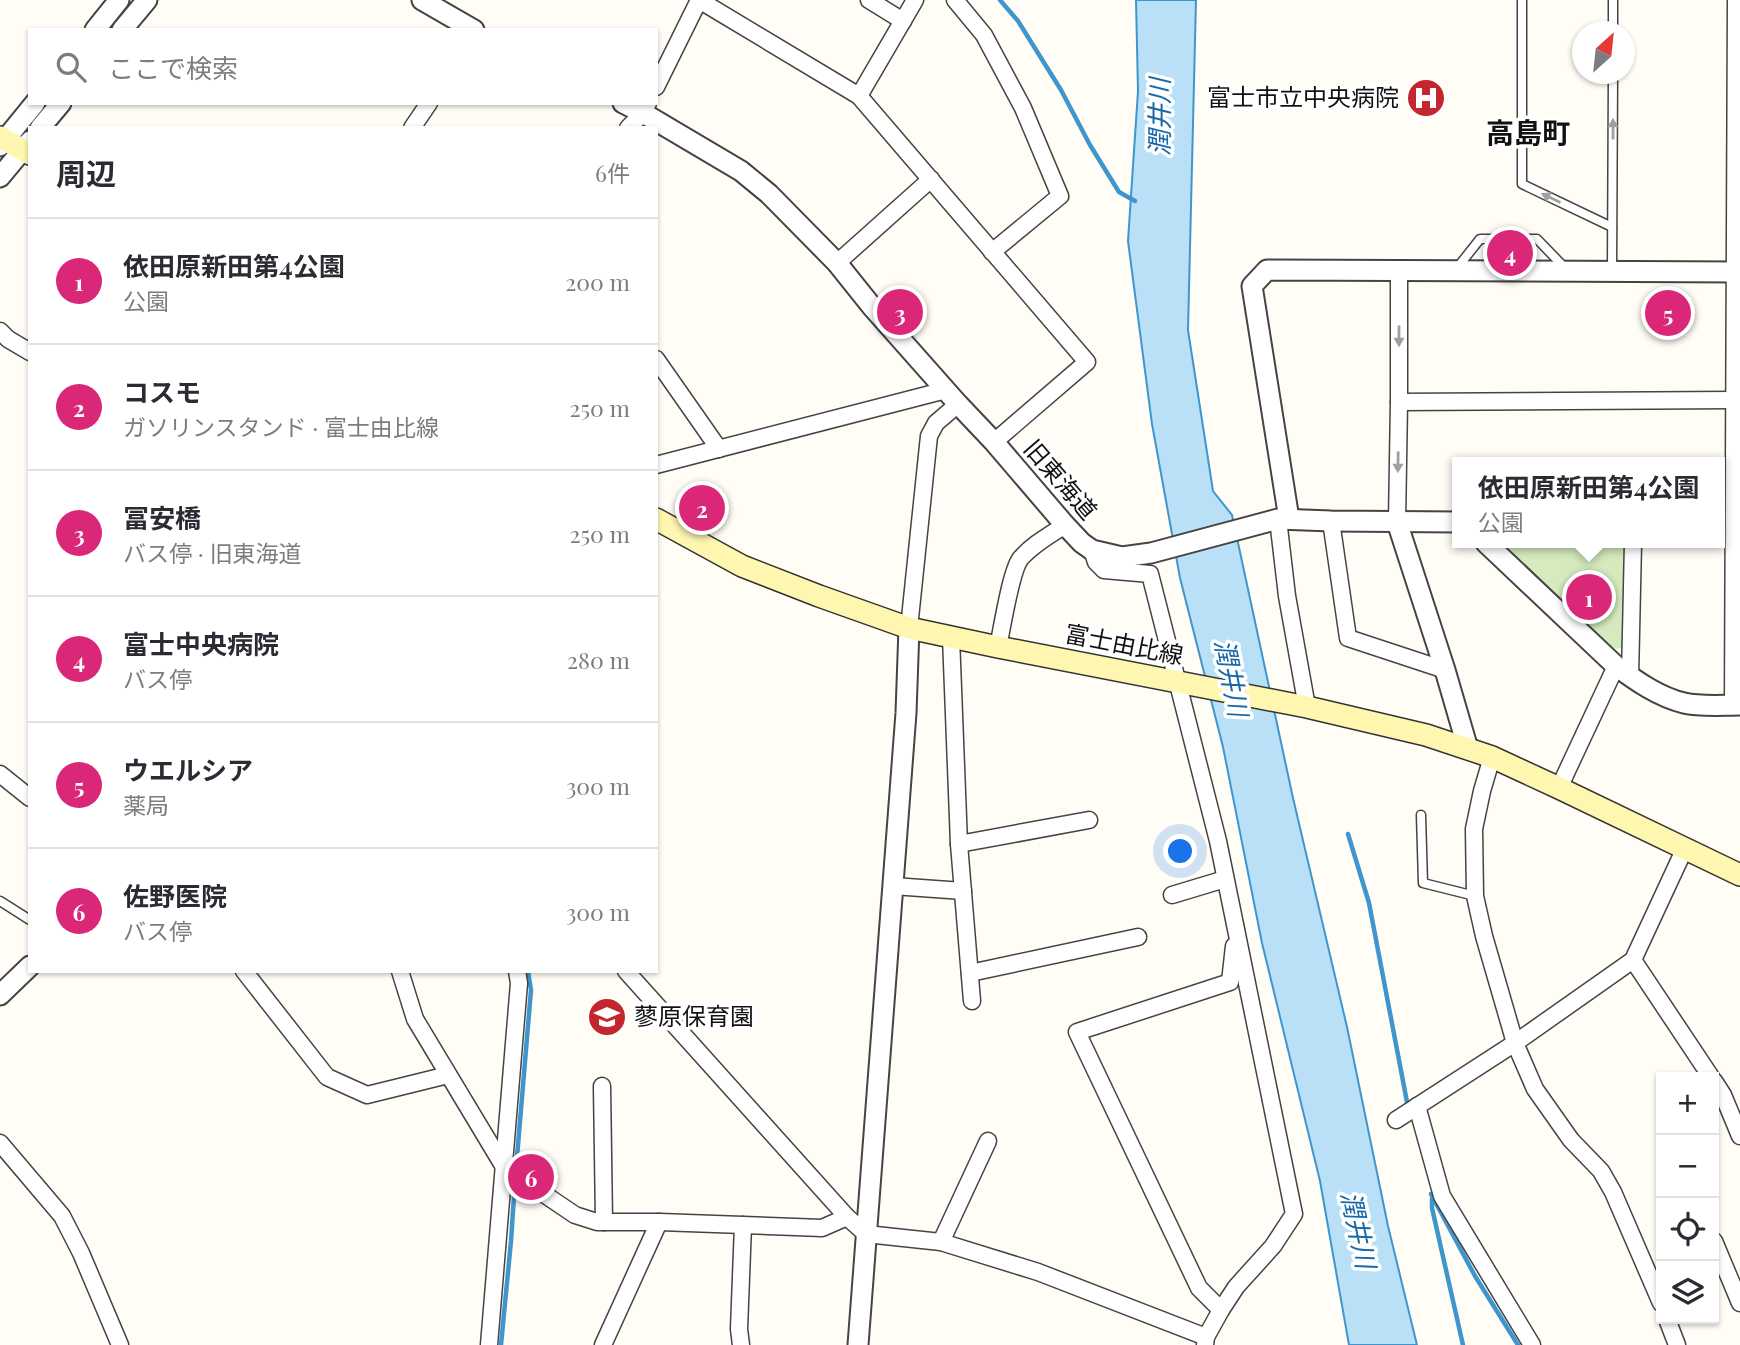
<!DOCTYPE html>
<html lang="ja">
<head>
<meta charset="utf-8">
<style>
  :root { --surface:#fff; --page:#f2f2f3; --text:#2b2b33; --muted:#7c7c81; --line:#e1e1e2; --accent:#db2777 }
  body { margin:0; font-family:"Playfair Display","Noto Sans JP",serif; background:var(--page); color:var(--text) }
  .controls { position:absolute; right:21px; bottom:21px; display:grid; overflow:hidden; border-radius:0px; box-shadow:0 2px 5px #0004 }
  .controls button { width:63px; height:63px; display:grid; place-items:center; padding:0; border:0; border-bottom:2px solid var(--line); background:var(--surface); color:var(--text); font:35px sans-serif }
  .compass { position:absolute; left:1572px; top:21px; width:63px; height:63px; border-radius:50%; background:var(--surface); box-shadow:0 2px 5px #0004; rotate:27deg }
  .you { position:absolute; left:1181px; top:852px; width:24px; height:24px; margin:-18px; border:5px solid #fff; border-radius:50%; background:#1a73e8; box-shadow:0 0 0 10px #1a73e833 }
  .badge { display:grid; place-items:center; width:46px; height:46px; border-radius:50%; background:var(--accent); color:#fff; font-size:23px; font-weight:700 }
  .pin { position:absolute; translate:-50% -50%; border:4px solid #fff; box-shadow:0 2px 7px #0006 }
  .popup { position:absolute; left:1452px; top:457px; width:273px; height:91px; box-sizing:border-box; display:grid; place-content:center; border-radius:0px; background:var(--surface); filter:drop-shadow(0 2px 5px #0005); font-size:23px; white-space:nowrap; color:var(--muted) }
  .popup b { font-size:26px; color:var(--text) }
  .popup::after { content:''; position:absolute; left:50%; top:100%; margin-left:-14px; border:14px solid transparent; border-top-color:var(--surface) }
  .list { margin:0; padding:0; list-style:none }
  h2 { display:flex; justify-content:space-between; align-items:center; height:91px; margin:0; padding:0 28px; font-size:30px }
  h2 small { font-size:23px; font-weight:400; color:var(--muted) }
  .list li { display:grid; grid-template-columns:46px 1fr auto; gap:21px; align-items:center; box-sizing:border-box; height:126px; padding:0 28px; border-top:2px solid var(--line) }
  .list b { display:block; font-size:26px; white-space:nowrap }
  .list p { margin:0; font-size:23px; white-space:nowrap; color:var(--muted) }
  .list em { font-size:23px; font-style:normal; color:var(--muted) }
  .icon { flex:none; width:38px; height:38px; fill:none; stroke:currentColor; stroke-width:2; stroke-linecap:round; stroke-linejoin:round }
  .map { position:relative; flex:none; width:1740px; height:1345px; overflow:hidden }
  .search { position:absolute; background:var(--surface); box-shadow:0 2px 5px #0004; left:28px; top:28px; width:630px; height:77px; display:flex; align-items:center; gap:18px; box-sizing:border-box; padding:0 24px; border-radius:0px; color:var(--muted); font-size:26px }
  .panel { position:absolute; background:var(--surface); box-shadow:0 2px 5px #0004; left:28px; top:126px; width:630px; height:847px; border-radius:0px }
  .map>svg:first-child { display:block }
  .green { fill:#d5ebbd }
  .water { fill:#b9e0f7; stroke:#3f96cf; stroke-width:2 }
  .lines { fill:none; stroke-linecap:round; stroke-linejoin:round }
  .stream { stroke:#3f96cf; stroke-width:4.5 }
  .service-casing { stroke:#444; stroke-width:11 }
  .minor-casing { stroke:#444; stroke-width:19 }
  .tertiary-casing { stroke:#444; stroke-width:23 }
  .secondary-casing { stroke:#333; stroke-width:24 }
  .service { stroke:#fff; stroke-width:8 }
  .minor { stroke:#fff; stroke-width:16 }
  .tertiary { stroke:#fff; stroke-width:19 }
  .secondary { stroke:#fff6b0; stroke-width:21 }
  .oneway { fill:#a0a0a0 }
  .labels { text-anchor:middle; stroke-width:7; stroke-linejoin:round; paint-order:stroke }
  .poi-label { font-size:24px; fill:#111; stroke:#fff; text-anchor:end }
  .street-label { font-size:24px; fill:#111; stroke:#fff }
  .water-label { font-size:26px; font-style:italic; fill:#1768a6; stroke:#fff }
  .quarter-label { font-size:28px; font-weight:bold; fill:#111; stroke:#fff }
</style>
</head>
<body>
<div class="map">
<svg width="1740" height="1345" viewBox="0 0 1740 1345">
  <rect width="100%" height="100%" fill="#fffdf5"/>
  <polygon class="green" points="1497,543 1627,543 1623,648 1611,649"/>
  <polygon class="water" points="1136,0 1196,0 1188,330 1213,491 1232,515 1293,798 1347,1027 1388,1226 1417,1345 1349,1345 1320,1181 1262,943 1223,747 1180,578 1152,424 1128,241 1138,91"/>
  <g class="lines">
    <g class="stream">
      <polyline points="1000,0 1018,21 1061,90 1090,145 1119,192 1135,201"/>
      <polyline points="1348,834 1369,903 1407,1102"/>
      <polyline points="516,1169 531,990 528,971"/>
      <polyline points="1431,1194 1475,1276 1518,1345"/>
      <polyline points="1432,1199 1432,1208 1463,1345"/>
      <polyline points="501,1345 511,1241 515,1181"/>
    </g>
    <defs>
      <g id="service">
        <polyline points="1522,0 1522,184 1612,227"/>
        <polyline points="1613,32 1613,0"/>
        <polyline points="1457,268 1480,239 1537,239 1565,268"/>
        <polyline points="1612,270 1613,74"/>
        <polyline points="1421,815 1423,883 1475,896"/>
        <polyline points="0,901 30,920"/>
      </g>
      <g id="minor">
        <polyline points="699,0 859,96 1087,362 994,442"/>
        <polyline points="869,0 903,21"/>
        <polyline points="955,0 984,35 1023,108 1060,196 992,252"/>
        <polyline points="656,87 699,0"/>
        <polyline points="859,96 915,0"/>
        <polyline points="412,128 429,103"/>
        <polyline points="628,128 643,113 648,103"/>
        <polyline points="837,263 931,179"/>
        <polyline points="0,331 8,339 30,352"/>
        <polyline points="656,359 719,449"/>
        <polyline points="1399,402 1735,400"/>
        <polyline points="656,465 946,390"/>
        <polyline points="1278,519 1287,596 1307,707"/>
        <polyline points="1331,521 1348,638 1445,670"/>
        <polyline points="1397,522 1399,402 1399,271"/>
        <polyline points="1092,550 1096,562 1104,570 1150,574 1218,841 1294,1214 1273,1246 1236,1287 1221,1310 1206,1337 1205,1345"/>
        <polyline points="909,628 929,436 936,423 958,404"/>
        <polyline points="951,637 959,844 972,1001"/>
        <path d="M998 647C1002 629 1011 569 1021 558 1033 544 1050 535 1065 525"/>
        <polyline points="1630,677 1633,543"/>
        <polyline points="1733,705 1736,0"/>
        <polyline points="1492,757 1482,791 1474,829 1475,896 1484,936 1515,1043 1535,1089 1571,1140 1601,1171 1613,1192 1661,1303"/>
        <polyline points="0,774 30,798"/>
        <polyline points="1559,788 1616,666"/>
        <polyline points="959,844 1089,820"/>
        <polyline points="893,886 963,891"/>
        <polyline points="1172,895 1225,879"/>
        <polyline points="1633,960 1711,1077"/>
        <polyline points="244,971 327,1077 367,1095 448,1075"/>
        <polyline points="400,971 415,1019 504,1167 575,1215 597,1222 659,1222 822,1228 847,1217"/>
        <polyline points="626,971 847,1217 866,1234 941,1242 1038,1272 1206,1337"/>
        <polyline points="970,973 1138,937"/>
        <polyline points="1714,1081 1723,1095 1740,1136"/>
        <polyline points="602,1086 604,1222"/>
        <polyline points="1417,1106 1442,1196 1532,1345"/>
        <polyline points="1396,1120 1515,1043 1633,960 1685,848"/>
        <polyline points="0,1143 62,1216 81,1253 120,1345"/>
        <polyline points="1714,1241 1740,1303"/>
        <polyline points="941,1242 988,1141"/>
        <polyline points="1221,1310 1199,1288 1077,1032 1230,982 1234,946"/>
        <polyline points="1667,1319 1677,1345"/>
        <polyline points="489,1345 519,983 517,971"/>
        <polyline points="603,1345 659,1222"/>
        <polyline points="741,1345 739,1329 743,1225"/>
      </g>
      <g id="tertiary">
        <polyline points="422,0 474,30"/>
        <polyline points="95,30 119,0"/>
        <polyline points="122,30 147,0"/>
        <polyline points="623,103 643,113 741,171 769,194 837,263 873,308 958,404 994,442 1065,525 1082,543 1092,550 1122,557 1151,553 1278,519 1331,521 1458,522"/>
        <polyline points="40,128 61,103"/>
        <polyline points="0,146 35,103"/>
        <polyline points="0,177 30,141"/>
        <polyline points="1289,519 1252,286 1267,270 1740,272"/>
        <polyline points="1397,522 1445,670 1468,749"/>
        <path d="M1486 543 1616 666C1636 681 1659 697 1684 703 1701 707 1722 705 1740 705"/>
        <polyline points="0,995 30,966"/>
        <polyline points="858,1345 906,713 909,628"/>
      </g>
      <g id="secondary">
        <polyline points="0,137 30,154"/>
        <polyline points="656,519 742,566 819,596 909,628 998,647 1307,707 1426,735 1492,757 1559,788 1740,875"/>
      </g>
    </defs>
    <use href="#service" class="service-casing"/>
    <use href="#minor" class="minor-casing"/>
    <use href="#tertiary" class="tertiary-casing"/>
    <use href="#secondary" class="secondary-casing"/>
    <use href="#service" class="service"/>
    <use href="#minor" class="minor"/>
    <use href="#tertiary" class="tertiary"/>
    <use href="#secondary" class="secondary"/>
  </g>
  <defs><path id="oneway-solid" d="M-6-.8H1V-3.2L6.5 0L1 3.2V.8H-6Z" transform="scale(1.75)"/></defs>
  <g class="oneway">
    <use href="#oneway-solid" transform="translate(1613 129) rotate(-90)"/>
    <use href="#oneway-solid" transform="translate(1551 198) rotate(-155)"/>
    <use href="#oneway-solid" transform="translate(1399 336) rotate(90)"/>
    <use href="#oneway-solid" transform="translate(1398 462) rotate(91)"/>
  </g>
  <defs>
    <symbol id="hospital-disc" viewBox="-11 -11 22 22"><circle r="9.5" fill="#c4262e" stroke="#fff"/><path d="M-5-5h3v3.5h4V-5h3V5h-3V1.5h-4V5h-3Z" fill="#fff"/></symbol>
    <symbol id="school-disc" viewBox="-11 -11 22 22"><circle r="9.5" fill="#c4262e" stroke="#fff"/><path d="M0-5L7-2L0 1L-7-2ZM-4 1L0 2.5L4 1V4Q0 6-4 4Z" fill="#fff"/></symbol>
  </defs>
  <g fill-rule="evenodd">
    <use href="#hospital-disc" x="1404" y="76" width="44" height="44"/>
    <use href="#school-disc" x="585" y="995" width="44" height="44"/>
  </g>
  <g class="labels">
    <g class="poi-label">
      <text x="1399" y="106">富士市立中央病院</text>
      <text x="634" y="1025" text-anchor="start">蓼原保育園</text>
    </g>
    <g class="street-label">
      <text transform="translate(1060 480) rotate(49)" y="8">旧東海道</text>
      <text transform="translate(1124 645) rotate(11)" y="8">富士由比線</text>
    </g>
    <g class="water-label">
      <text transform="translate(1160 117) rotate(-90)" y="9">潤井川</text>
      <text transform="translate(1231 678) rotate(79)" y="9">潤井川</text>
      <text transform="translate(1358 1230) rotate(78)" y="9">潤井川</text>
    </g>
    <g class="quarter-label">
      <text x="1528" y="143">高島町</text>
    </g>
  </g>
</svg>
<div class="controls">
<button>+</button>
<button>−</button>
<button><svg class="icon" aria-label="locate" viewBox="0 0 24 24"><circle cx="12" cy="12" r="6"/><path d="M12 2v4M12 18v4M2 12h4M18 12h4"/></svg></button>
<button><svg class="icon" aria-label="layers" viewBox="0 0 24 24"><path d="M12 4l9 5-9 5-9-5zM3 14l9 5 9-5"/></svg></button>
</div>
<svg class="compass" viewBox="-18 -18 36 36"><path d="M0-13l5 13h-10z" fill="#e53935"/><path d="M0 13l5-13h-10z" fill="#7c7c81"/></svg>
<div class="you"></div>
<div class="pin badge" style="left:1589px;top:597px">1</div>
<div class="popup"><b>依田原新田第4公園</b>公園</div>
<div class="pin badge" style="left:702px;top:508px">2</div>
<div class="pin badge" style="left:900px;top:312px">3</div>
<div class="pin badge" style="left:1510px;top:253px">4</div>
<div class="pin badge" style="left:1668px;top:313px">5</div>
<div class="pin badge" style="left:531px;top:1177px">6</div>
<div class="search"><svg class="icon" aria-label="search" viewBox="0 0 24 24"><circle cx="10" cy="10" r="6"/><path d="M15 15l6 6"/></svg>ここで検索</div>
<section class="panel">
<h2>周辺<small>6件</small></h2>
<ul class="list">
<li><span class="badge">1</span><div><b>依田原新田第4公園</b><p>公園</p></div><em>200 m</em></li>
<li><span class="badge">2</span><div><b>コスモ</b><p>ガソリンスタンド · 富士由比線</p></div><em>250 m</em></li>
<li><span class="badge">3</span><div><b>冨安橋</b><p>バス停 · 旧東海道</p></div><em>250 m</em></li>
<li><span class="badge">4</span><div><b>富士中央病院</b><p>バス停</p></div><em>280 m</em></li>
<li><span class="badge">5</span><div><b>ウエルシア</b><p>薬局</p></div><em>300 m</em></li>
<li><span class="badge">6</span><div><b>佐野医院</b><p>バス停</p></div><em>300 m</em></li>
</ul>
</section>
</div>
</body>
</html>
